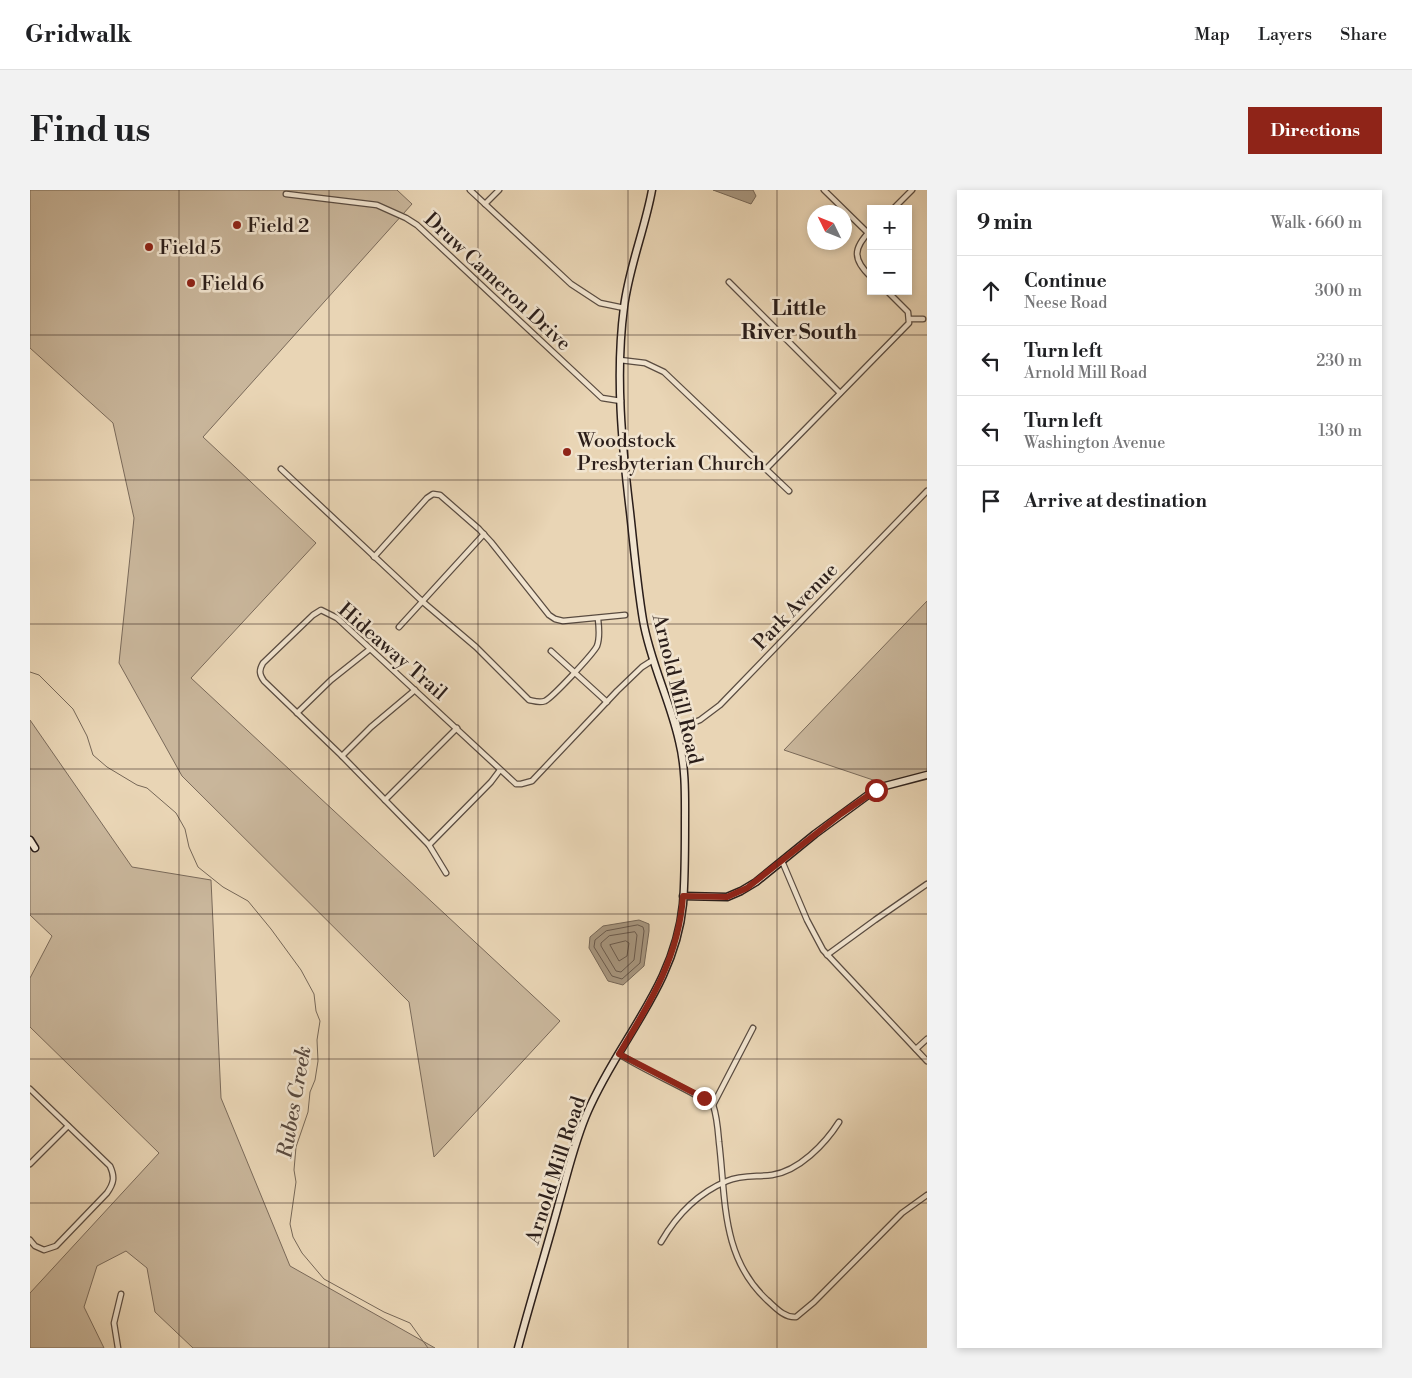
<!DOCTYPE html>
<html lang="en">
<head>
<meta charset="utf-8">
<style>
  :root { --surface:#fff; --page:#f2f2f2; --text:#202124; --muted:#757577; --line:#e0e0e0; --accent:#8f2418 }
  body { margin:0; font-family:"Libre Bodoni",serif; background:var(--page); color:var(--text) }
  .controls { position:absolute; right:15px; top:15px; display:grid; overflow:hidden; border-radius:0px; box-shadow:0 2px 8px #0003 }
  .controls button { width:45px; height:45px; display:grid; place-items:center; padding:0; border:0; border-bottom:1px solid var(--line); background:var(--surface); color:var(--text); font:25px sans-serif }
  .compass { position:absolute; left:777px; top:15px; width:45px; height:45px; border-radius:50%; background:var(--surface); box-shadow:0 2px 8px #0003; rotate:313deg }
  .stop { position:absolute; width:15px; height:15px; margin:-11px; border:4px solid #8f2418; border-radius:50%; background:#fff }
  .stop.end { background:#8f2418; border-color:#fff; box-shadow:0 1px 5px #0008 }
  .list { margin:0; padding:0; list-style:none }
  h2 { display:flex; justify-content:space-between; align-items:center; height:65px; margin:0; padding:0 20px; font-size:21px }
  h2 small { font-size:16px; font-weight:400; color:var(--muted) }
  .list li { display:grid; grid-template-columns:32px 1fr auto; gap:15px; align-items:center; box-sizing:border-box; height:70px; padding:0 20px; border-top:1px solid var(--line) }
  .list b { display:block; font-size:19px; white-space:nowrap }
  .list p { margin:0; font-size:16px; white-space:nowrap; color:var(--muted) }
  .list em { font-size:16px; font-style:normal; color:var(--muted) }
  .icon { flex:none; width:28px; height:28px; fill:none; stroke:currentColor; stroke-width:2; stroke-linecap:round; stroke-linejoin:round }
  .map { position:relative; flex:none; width:897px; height:1158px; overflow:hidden; border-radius:0px }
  header { display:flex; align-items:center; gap:30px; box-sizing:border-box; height:70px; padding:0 25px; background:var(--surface); border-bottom:1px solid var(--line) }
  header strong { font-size:24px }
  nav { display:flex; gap:28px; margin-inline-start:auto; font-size:18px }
  .intro { display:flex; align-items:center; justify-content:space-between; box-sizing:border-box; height:120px; padding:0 30px }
  h1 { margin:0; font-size:35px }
  .button { padding:12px 22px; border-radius:0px; background:var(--accent); color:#fff; font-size:18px; font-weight:700 }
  main { display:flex; gap:30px; padding:0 30px }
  aside { flex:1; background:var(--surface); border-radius:0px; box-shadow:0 2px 8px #0003 }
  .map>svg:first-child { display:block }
  .green { fill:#c9b69b; stroke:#7a6a5a }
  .water { fill:#a89780; stroke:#766757 }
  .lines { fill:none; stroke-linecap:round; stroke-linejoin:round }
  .shore { stroke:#6a5a4d; stroke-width:1 }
  .stream { stroke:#766757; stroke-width:1 }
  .street-casing { stroke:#5a4c41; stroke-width:7 }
  .secondary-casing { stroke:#2b1e1a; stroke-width:9 }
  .street { stroke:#f1e4cf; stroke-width:4.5 }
  .secondary { stroke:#f1e4cf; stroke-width:6 }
  .route { stroke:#8f2418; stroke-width:6 }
  .grid { fill:none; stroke:#2b1e1a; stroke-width:1; stroke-opacity:0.55 }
  .poi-dot { fill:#8f2418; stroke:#f1e4cf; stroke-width:2 }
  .labels { text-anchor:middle; stroke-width:5; stroke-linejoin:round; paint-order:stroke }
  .poi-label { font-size:20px; fill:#2b1e1a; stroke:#f1e4cf; text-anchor:start }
  .street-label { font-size:20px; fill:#2b1e1a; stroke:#f1e4cf }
  .neighbourhood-label { font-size:21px; font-weight:bold; fill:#2b1e1a; stroke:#f1e4cf }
  .water-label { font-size:21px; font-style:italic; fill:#57483e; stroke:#f1e4cf }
</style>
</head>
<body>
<header>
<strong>Gridwalk</strong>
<nav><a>Map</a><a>Layers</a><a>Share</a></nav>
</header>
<div class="intro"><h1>Find us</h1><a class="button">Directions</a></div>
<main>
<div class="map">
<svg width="897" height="1158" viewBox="0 0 897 1158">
  <rect width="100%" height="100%" fill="#e9d5b5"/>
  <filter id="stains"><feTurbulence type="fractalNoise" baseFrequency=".004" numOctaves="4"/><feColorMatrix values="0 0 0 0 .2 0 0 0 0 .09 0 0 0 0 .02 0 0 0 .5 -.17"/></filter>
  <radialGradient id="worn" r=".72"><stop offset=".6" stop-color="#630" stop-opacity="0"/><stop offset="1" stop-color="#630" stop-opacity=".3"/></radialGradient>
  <g class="green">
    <polygon points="0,0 367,0 382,14 173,247 286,353 161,488 530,831 404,967 379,812 152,586 89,473 104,328 83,233 0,158"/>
    <polygon points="897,411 897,582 852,593 754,560"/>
    <polygon points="0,530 102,677 181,690 191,908 260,1076 405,1158 163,1158 125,1122 117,1078 96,1061 67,1076 54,1117 74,1158 0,1158 0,1103 129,963 0,837 0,788 22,746 0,725"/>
  </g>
  <g class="water">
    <polygon points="683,0 723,0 726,6 721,14"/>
    <polygon points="609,730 619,734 619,741 614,776 593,795 578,791 559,758 560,747 573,736"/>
  </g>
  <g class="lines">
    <g class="shore">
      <polygon points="608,735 613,737 614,741 610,773 592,789 582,786 564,757 565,750 576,741"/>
      <polygon points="605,742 607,745 604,770 591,782 586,781 571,756 571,753 579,746"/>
      <polygon points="596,751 599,753 597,766 589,771 580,755"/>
    </g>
    <polyline class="stream" points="0,482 9,485 43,519 57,546 63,565 77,577 107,595 117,598 146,623 155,639 159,657 168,677 193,697 218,711 241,739 271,780 284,804 286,821 290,831 287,850 288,871 285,890 280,902 278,922 266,957 264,980 266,992 260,1034 263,1047 272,1063 294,1089 354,1122 380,1133 398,1158"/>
    <defs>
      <g id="street">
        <polyline points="440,0 541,94 570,113 594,118"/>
        <polyline points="794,0 838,43"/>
        <polyline points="256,4 347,15 376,28 387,35 572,208 591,211"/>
        <polyline points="455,14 469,0"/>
        <polyline points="863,19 882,0"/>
        <path d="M841 40C823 58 822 69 841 87"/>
        <polyline points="699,92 810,203"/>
        <polyline points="880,129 893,129"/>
        <polyline points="590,170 615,173 634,182 759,301"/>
        <polyline points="737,278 879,133 878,122 857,101"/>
        <path d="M251 279 393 412 446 457 499 510C504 511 509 513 515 511 523 507 563 464 567 456 570 448 569 437 568 429"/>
        <polyline points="344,367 397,308 403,304 410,305 449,339 461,352 519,425 525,429 533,431 595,425"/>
        <polyline points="369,437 454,344"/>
        <polyline points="521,461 577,512"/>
        <polyline points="267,523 301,490 340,459"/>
        <polyline points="646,540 670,530 690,515 897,301"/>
        <polyline points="312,566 341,537 385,500"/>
        <polyline points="355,610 427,538"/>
        <polyline points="399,655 461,592 470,580"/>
        <polyline points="752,671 777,730 793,760 897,871"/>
        <path d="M416 683 399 655 312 566 234 491C229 484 229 480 233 473L283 425 291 420 307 428 486 594H491L502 591 587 501 612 477 623 470"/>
        <polyline points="797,765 845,730 897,694"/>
        <polyline points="886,859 897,849"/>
        <path d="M589 864C619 883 653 896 683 915 687 926 688 940 689 952 696 1010 691 1067 737 1110 745 1117 754 1128 766 1127L784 1112 872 1023 897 1005"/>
        <path d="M0 899 80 976C85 987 84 993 77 1003L26 1056 14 1060 5 1056 0 1050"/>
        <polyline points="683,915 723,838"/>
        <polyline points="0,974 38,936"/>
        <path d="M631 1052C646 1026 668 1003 697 991 711 985 727 987 742 985 769 981 795 954 809 932"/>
        <polyline points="88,1158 84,1133 91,1104"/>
      </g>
      <g id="secondary">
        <polyline points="0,650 5,658"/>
        <polyline points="653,706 697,707 711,701 726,692 785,644 838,605 855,596 897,585"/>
        <path d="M488 1158C501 1109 516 1061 529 1013 538 982 545 950 558 921 589 849 645 796 653 714 655 688 655 661 655 635 655 607 656 579 649 551 640 510 620 472 613 430 607 394 604 358 600 322 592 255 585 185 594 117 599 77 615 39 622 0"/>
      </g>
    </defs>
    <use href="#street" class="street-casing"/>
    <use href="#secondary" class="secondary-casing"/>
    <use href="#street" class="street"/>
    <use href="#secondary" class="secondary"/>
  </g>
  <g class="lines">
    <path class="route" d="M674 908 589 864C620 813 649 767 653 706L697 707 717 698 811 624 846 600"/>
  </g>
  <path class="grid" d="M149 0V1158M299 0V1158M448 0V1158M598 0V1158M747 0V1158M0 145H897M0 290H897M0 434H897M0 579H897M0 724H897M0 869H897M0 1013H897"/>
  <g class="poi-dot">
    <circle cx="207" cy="35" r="5"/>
    <circle cx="119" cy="57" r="5"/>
    <circle cx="161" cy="93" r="5"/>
    <circle cx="537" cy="262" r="5"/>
  </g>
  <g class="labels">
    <g class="poi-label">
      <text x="217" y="42">Field 2</text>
      <text x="129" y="64">Field 5</text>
      <text x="171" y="100">Field 6</text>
      <text x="547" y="257">Woodstock<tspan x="547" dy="23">Presbyterian Church</tspan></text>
    </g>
    <g class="street-label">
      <text transform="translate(468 91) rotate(43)" y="7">Druw Cameron Drive</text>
      <text transform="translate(765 416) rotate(-46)" y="7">Park Avenue</text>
      <text transform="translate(363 461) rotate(41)" y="7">Hideaway Trail</text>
      <text transform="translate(648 499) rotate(76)" y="7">Arnold Mill Road</text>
      <text transform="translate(525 980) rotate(-72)" y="7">Arnold Mill Road</text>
    </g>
    <g class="neighbourhood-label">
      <text x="769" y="125">Little<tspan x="769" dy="24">River South</tspan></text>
    </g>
    <g class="water-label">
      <text transform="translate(264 912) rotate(-80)" y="7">Rubes Creek</text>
    </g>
  </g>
  <rect width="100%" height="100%" filter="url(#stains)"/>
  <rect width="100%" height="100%" fill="url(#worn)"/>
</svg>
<div class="controls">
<button>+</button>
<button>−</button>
</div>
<svg class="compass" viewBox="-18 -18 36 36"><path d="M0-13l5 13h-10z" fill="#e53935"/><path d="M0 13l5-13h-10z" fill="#757577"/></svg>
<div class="stop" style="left:846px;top:600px"></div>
<div class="stop end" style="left:674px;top:908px"></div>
</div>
<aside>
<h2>9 min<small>Walk · 660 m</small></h2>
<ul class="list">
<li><svg class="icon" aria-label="ahead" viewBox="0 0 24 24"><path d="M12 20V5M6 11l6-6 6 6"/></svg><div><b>Continue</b><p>Neese Road</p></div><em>300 m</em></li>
<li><svg class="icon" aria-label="left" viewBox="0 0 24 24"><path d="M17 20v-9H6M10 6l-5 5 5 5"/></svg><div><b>Turn left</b><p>Arnold Mill Road</p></div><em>230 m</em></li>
<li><svg class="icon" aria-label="left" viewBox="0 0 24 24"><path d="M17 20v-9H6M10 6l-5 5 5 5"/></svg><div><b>Turn left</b><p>Washington Avenue</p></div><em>130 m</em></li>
<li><svg class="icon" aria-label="arrive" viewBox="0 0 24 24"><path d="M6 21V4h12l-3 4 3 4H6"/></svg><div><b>Arrive at destination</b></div></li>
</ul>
</aside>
</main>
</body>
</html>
